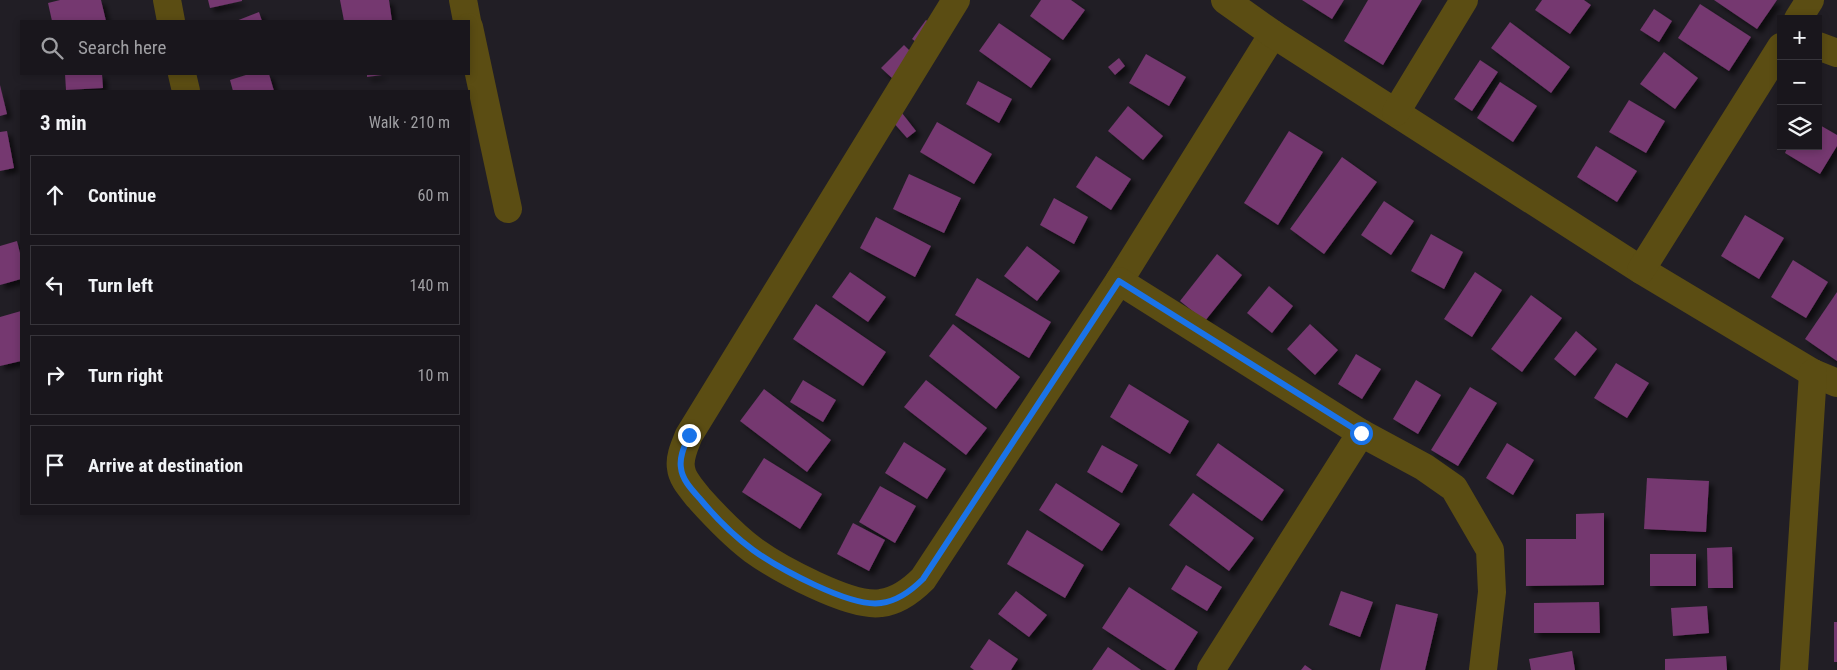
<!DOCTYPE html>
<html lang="en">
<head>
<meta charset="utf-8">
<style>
  :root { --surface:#19161c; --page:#221f25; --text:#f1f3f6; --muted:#9f9fa3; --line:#37353b }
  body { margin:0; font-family:"Roboto Condensed",sans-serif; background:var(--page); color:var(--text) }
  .controls { position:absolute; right:15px; top:15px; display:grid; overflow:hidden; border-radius:0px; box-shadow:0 2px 8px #0003 }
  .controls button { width:45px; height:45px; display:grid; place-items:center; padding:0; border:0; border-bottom:1px solid var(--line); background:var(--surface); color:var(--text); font:25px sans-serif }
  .stop { position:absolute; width:15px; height:15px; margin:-11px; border:4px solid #1a73e8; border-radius:50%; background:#fff }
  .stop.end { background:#1a73e8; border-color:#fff; box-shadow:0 1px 5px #0008 }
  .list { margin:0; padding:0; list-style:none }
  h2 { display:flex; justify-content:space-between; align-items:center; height:65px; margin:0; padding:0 20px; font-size:21px }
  h2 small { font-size:16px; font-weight:400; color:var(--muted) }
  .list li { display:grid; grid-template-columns:32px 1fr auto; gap:15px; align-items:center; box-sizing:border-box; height:80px; margin:0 10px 10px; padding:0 10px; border:1px solid var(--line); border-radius:0px }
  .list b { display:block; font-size:19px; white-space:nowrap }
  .list em { font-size:16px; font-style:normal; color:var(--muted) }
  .icon { flex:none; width:28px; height:28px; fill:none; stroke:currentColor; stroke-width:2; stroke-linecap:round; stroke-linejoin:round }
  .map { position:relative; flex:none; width:1837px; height:670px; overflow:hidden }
  .search { position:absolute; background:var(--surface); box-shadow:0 2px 8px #0003; left:20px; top:20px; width:450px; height:55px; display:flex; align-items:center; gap:12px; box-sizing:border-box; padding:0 18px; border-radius:0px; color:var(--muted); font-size:19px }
  .panel { position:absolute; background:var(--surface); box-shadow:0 2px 8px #0003; left:20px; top:90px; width:450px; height:425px; border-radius:0px }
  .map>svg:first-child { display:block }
  .building { fill:#74386f; filter:url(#shadow) }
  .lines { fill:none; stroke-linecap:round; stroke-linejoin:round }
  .street { stroke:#5b4d13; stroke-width:28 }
  .route { stroke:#1a73e8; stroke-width:6 }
</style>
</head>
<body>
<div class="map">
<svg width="1837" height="670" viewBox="0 0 1837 670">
  <defs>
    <filter id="shadow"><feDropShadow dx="4.5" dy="4.5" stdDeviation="2.5" flood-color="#0009"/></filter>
  </defs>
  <rect width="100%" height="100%" fill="#211e25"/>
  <g class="building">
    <polygon points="60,0 101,0 106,21 52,21 48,3"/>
    <polygon points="208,0 242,0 242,1 210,8"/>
    <polygon points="340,0 389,0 392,21 344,21"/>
    <polygon points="1041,0 1071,0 1085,10 1063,40 1030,16"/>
    <polygon points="1302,0 1344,0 1332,19"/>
    <polygon points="1368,0 1422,0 1383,65 1344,41"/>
    <polygon points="1542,0 1584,0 1591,5 1570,34 1535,10"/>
    <polygon points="1714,0 1777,0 1757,29"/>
    <polygon points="1700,4 1751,37 1729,71 1678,38"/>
    <polygon points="1654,9 1672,21 1659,42 1640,30"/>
    <polygon points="259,12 262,21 236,21"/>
    <polygon points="926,20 933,25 919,44 912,39"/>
    <polygon points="1510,22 1570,67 1551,93 1491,48"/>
    <polygon points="999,23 1051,59 1031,88 979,51"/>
    <polygon points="904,45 915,56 893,79 881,68"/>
    <polygon points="1664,52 1698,78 1675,109 1640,84"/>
    <polygon points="1146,54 1186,77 1169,106 1129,83"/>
    <polygon points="1119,58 1125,66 1115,75 1108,67"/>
    <polygon points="1480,60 1498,72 1472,111 1454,99"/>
    <polygon points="65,74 102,74 103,88 66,90"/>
    <polygon points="249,74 269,74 274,91 233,91 230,80"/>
    <polygon points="367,74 382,74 382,75 367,77"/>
    <polygon points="978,81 1012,99 999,123 966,104"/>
    <polygon points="1500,82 1537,106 1513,142 1477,118"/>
    <polygon points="0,85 7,114 0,116"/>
    <polygon points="1629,100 1665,121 1646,153 1609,132"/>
    <polygon points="1128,106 1163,136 1143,160 1108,131"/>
    <polygon points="902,113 916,131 907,138 892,121"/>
    <polygon points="937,122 992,154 974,184 920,152"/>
    <polygon points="1818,124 1837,135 1837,146 1820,174 1785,153 1788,146 1818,146"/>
    <polygon points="7,131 14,168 0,171 0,132"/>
    <polygon points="1289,131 1323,152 1278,225 1244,203"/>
    <polygon points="1596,146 1637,171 1617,202 1577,177"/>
    <polygon points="1096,156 1131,179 1111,210 1076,187"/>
    <polygon points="1342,157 1377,182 1324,254 1290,229"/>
    <polygon points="909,174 961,198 944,233 893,209"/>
    <polygon points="1054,198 1088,217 1074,244 1040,225"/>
    <polygon points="1384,201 1414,221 1391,255 1361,235"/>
    <polygon points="1745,215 1784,238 1759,279 1721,256"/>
    <polygon points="876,217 931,246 915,277 860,248"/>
    <polygon points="1431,234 1463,252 1444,289 1411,271"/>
    <polygon points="17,241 21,257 21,279 0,285 0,246"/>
    <polygon points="1027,246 1060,271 1037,301 1004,276"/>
    <polygon points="1217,254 1242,275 1205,321 1180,301"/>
    <polygon points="1793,260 1828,282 1806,318 1771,297"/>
    <polygon points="850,272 886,297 868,322 832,297"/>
    <polygon points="1475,272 1502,290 1472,337 1444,319"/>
    <polygon points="977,278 1051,322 1029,358 955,315"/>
    <polygon points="1269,286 1293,306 1272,333 1247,313"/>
    <polygon points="1837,292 1837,361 1805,339"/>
    <polygon points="1531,295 1562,318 1522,372 1491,349"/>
    <polygon points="816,304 886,352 863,386 793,339"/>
    <polygon points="21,311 21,361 0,366 0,317"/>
    <polygon points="953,324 1020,377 996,409 929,356"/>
    <polygon points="1310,324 1338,350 1315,375 1287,349"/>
    <polygon points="1576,331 1597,349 1575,376 1554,359"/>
    <polygon points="1356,354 1381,369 1362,399 1338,384"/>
    <polygon points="1616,363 1649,383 1627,418 1594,398"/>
    <polygon points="803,380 836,400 823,422 790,402"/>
    <polygon points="926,380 987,428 966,455 904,407"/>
    <polygon points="1416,380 1441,395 1418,434 1393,419"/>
    <polygon points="1129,384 1189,421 1170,454 1110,417"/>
    <polygon points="1470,387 1497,403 1458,466 1431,450"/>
    <polygon points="764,389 831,440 807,472 740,421"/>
    <polygon points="904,442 946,469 927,499 885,473"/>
    <polygon points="1218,443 1284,490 1262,521 1196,475"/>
    <polygon points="1507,443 1534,460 1513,495 1486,478"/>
    <polygon points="1102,445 1138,465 1122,493 1087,472"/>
    <polygon points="764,458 822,494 800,529 742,492"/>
    <polygon points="1647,478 1709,481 1706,532 1644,529"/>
    <polygon points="1056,483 1120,524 1102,551 1039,510"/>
    <polygon points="880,486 916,506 895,543 859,522"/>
    <polygon points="1193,493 1254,538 1229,571 1169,525"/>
    <polygon points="1604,513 1604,585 1526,586 1526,539 1576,539 1576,514"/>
    <polygon points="853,523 885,540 869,571 837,554"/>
    <polygon points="1027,530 1084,565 1065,598 1007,564"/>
    <polygon points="1732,547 1733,588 1708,588 1707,548"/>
    <rect x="1650" y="554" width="46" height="32"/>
    <polygon points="1186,565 1222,587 1207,611 1171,589"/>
    <polygon points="1129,587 1198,632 1174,670 1167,670 1102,628"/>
    <polygon points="1016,591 1047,615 1029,637 998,614"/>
    <polygon points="1341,591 1373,602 1360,637 1329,625"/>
    <polygon points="1599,602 1600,633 1534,633 1534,603"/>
    <polygon points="1396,604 1438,614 1425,670 1380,670"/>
    <polygon points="1707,606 1709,633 1673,636 1671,608"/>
    <rect x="1834" y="622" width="3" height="40"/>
    <polygon points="989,639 1018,659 1011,670 974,670 970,667"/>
    <polygon points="1108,647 1141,670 1092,670"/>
    <polygon points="1572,651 1575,670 1531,670 1529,659"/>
    <polygon points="1726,656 1727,670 1665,670 1665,659"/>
    <polygon points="1305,665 1312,670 1301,670"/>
  </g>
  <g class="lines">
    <g class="street">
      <polyline points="167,0 171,21"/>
      <polyline points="463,0 467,21"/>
      <path d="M956 0 689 435C685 445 679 457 681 468 682 479 692 489 698 497 715 516 733 535 753 550 778 568 851 608 881 603 898 601 911 591 923 579L1119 281 1273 34"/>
      <polyline points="1225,0 1273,34 1641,270 1813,373 1837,383"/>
      <polyline points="1798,19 1810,0"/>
      <polyline points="469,27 508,209"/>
      <polyline points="1818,46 1837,53"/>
      <polyline points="182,74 186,91"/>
      <polyline points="1396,112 1464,0"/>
      <polyline points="1641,270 1781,47"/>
      <polyline points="1119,281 1361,433 1424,467 1454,488 1490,550 1492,592 1483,670"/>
      <polyline points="1211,670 1361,433"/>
      <polyline points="1794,670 1813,373"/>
    </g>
  </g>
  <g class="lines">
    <path class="route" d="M689 435C685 445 679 457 681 468 682 480 693 491 701 500 716 518 734 536 753 550 778 568 851 608 881 603 898 601 911 591 923 579L1119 281 1361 433"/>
  </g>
</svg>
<div class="controls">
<button>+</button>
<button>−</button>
<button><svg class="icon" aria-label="layers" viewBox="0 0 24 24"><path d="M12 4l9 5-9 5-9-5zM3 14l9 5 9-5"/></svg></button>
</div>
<div class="stop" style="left:1361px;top:433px"></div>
<div class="stop end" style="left:689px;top:435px"></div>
<div class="search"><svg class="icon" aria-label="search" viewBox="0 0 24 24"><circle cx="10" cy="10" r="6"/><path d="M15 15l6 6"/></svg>Search here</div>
<section class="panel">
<h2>3 min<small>Walk · 210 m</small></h2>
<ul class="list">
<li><svg class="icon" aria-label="ahead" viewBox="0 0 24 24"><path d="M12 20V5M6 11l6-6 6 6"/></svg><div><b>Continue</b></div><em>60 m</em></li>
<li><svg class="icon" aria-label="left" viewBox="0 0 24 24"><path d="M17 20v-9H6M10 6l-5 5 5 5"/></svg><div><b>Turn left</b></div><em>140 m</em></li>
<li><svg class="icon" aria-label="right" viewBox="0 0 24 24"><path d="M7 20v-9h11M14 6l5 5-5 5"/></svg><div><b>Turn right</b></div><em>10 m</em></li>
<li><svg class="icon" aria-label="arrive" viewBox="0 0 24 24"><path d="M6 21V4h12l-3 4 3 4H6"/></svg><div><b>Arrive at destination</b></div></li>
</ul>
</section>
</div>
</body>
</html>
